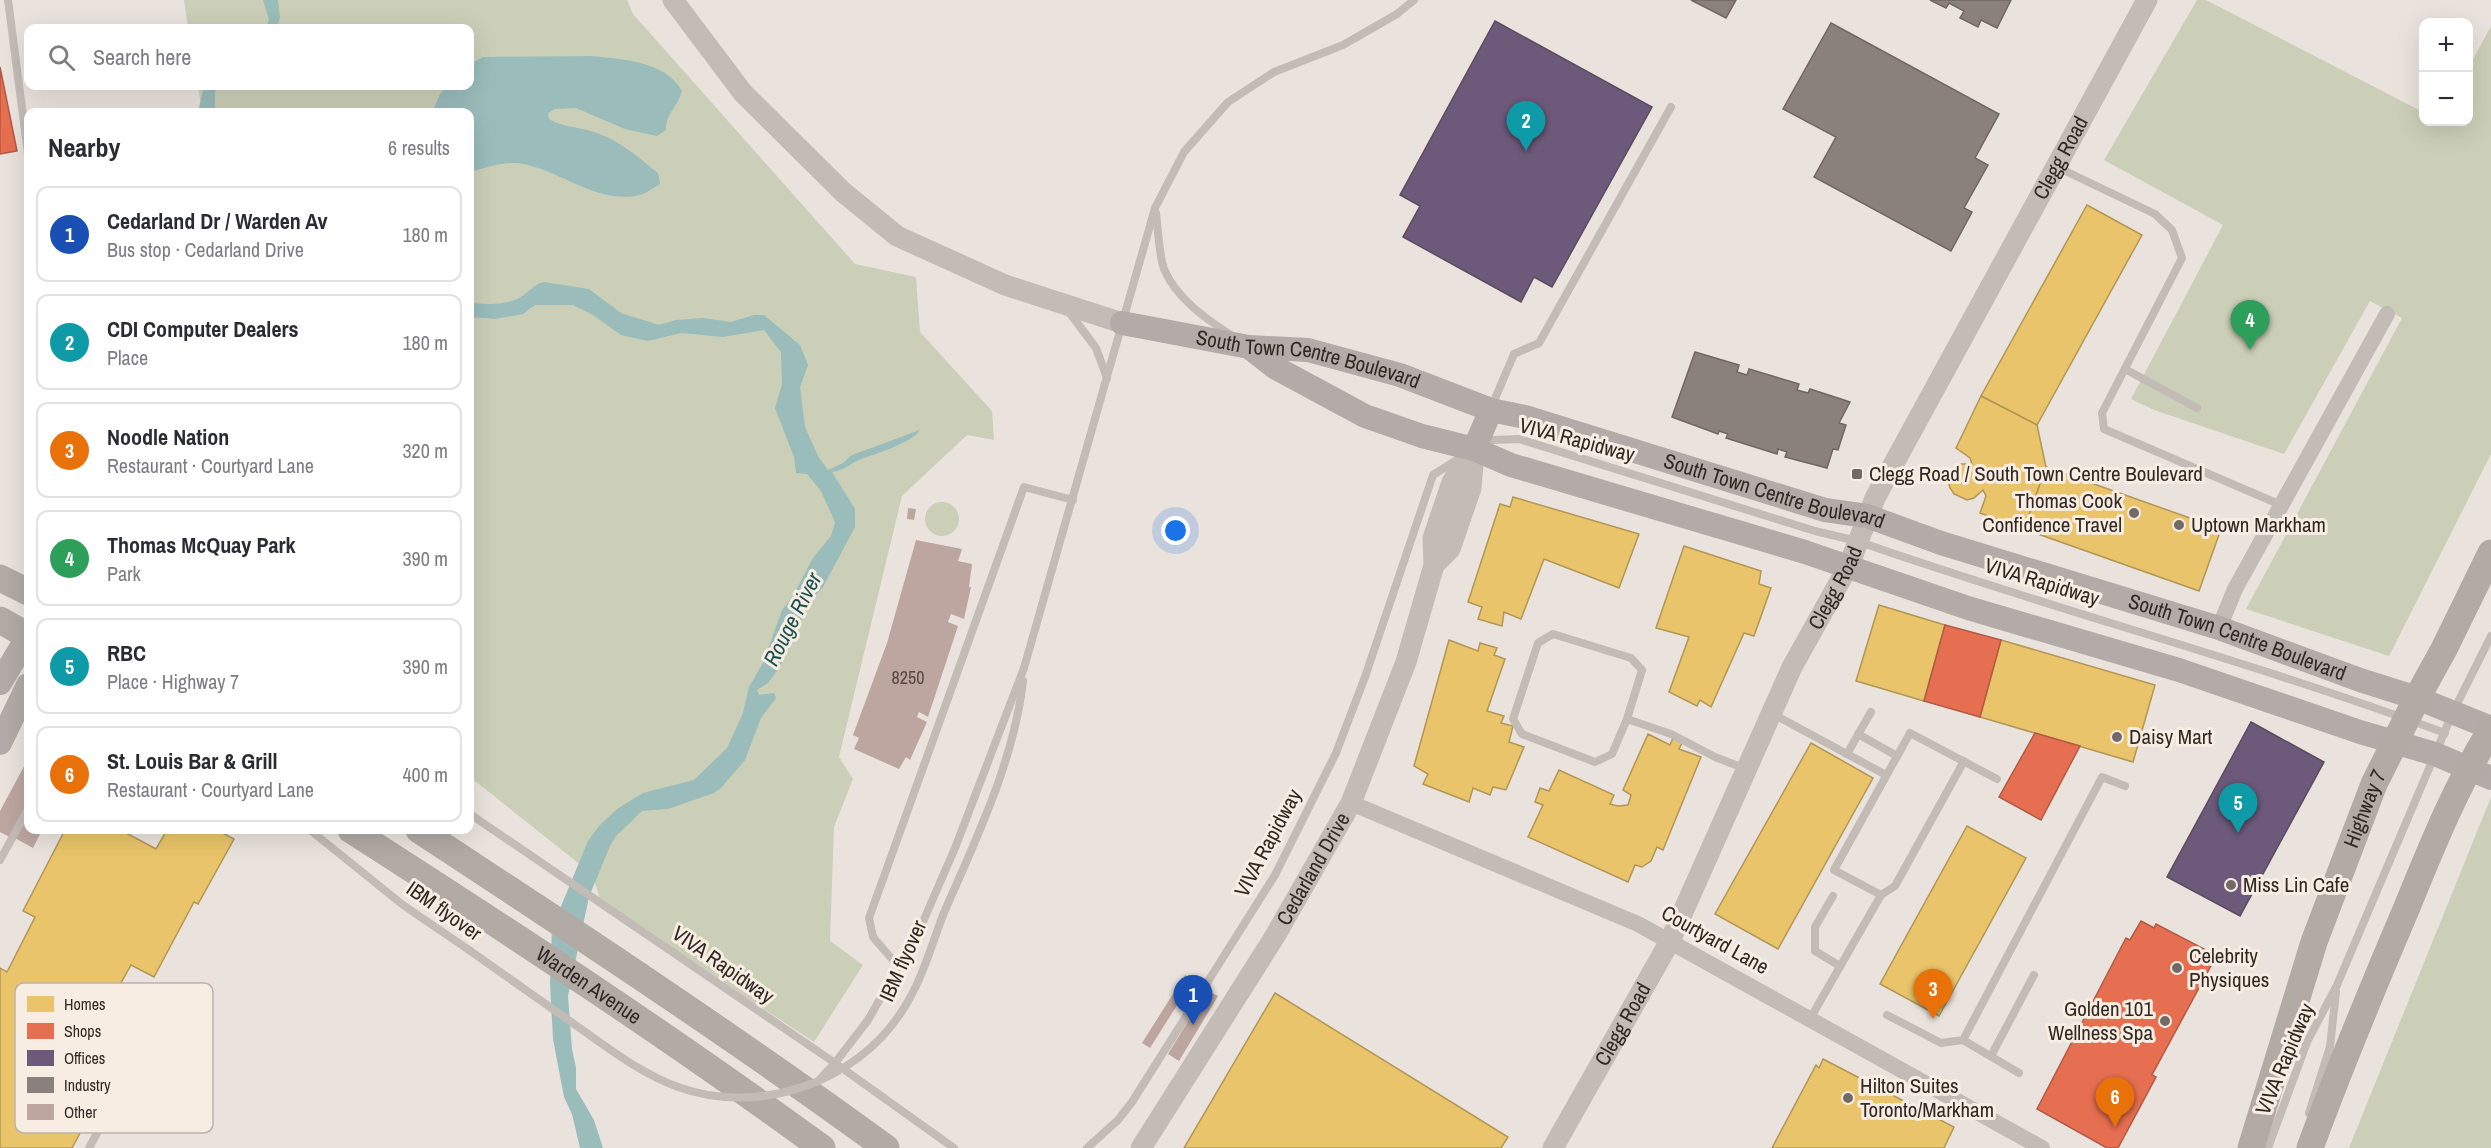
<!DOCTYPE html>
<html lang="en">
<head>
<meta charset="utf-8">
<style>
  :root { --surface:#fff; --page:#f7f7f7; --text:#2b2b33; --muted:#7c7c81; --line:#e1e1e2; --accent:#b45309 }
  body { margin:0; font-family:"Archivo Narrow",sans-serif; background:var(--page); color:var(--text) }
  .controls { position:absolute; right:18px; top:18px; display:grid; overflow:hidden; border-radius:12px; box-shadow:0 6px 24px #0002 }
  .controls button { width:54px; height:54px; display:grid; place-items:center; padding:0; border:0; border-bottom:2px solid var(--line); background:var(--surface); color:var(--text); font:30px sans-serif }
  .you { position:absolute; left:1176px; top:531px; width:21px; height:21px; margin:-15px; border:4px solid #fff; border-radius:50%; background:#1a73e8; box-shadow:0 0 0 9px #1a73e833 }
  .badge { display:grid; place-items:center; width:39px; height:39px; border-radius:50%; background:var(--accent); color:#fff; font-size:20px; font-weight:700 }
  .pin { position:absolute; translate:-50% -50px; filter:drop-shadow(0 2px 3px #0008) }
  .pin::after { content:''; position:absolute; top:32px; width:21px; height:18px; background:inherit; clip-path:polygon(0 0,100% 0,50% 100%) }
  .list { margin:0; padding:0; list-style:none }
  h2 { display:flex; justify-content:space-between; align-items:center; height:78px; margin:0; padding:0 24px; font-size:26px }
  h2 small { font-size:20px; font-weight:400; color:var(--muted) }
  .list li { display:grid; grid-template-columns:39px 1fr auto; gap:18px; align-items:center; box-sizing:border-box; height:96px; margin:0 12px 12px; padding:0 12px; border:2px solid var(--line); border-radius:12px }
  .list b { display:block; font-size:22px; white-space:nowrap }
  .list p { margin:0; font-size:20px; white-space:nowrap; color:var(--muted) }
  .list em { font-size:20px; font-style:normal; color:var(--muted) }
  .icon { flex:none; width:33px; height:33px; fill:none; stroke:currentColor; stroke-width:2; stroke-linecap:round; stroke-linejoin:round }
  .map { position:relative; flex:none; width:2491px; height:1148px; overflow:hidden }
  .search { position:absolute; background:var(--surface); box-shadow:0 6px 24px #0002; left:24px; top:24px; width:450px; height:66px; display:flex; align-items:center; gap:15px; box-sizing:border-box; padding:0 21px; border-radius:12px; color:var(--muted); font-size:22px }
  .panel { position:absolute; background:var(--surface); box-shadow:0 6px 24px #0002; left:24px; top:108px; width:450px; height:726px; border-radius:12px }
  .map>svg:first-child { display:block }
  .green { fill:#cbcfb7 }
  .water { fill:#9abcbb }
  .homes { fill:#e9c46a; stroke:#b29655; stroke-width:1.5 }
  .shops { fill:#e76f51; stroke:#b15a44; stroke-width:1.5 }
  .offices { fill:#6d597a; stroke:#5b4b60; stroke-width:1.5 }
  .industry { fill:#8a817c; stroke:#706762; stroke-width:1.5 }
  .building { fill:#bda69f }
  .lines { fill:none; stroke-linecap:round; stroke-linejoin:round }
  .service { stroke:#c2bbb6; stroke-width:8 }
  .minor { stroke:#c2bbb6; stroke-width:16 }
  .tertiary { stroke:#c2bbb6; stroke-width:21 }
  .secondary { stroke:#b3aba7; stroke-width:24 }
  .primary { stroke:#b1aaa5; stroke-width:27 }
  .service-bridge { stroke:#c2bbb6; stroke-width:8 }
  .poi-dot { fill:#726a65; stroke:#f8ede3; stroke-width:2 }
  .labels { text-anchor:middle; stroke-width:6; stroke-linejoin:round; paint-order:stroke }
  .number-label { font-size:18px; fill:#554844 }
  .street-label { font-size:21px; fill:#322925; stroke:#f8ede3 }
  .poi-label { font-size:21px; fill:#322925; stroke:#f8ede3; text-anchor:start }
  .water-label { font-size:22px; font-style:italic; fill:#1c5152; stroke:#f8ede3 }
  .key { fill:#f8ede3; stroke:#bdb2aa; stroke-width:1.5 }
  .key-label { font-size:16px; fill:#322925 }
</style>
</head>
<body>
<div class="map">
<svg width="2491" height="1148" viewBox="0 0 2491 1148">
  <rect width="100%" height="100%" fill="#eae3dd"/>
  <g class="green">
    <polygon points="184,0 627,0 633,14 855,264 916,277 920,332 992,411 994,440 967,435 902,496 839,757 853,779 834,827 830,941 863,965 814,1042 601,902 592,874 470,777 470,112 202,112 198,86 470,86 470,28 188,28"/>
    <polygon points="2197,0 2206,0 2423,112 2424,122 2468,122 2469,67 2491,26 2491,454 2389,656 2246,609 2402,318 2370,301 2284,454 2154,410 2131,399 2223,225 2104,160"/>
    <circle cx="942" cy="519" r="17"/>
    <polygon points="2491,797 2491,1148 2349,1148"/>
  </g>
  <g class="water">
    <polygon points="263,0 278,0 280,17 277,28 266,28 269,20"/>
    <path d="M591 56C621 59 666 61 682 91 677 108 666 113 666 130L657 136 625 129 576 108 555 109 548 113 549 119C562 127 579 127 594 132 619 140 638 157 658 173L660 184C653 188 647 193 640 195 600 205 562 172 524 164 507 160 486 168 470 172V112H432L440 94 447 86H470V64L483 57Z"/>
    <polygon points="204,86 218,86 215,92 215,112 198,112"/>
    <path d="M544 282 589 289 621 313 659 325 676 320 703 318 731 322 754 315H764L800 345 808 365 800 387 805 427 818 456 828 470 843 463 852 455 920 430C912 443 877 453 862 459 849 463 849 469 832 472L855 509V527L823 587 804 608 799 630 789 646 780 667 768 683 757 690 759 695 774 693 776 698 761 718 745 760 721 788 714 793 668 809 642 811 616 836 610 846 589 897 568 996 572 1049 576 1068V1089L594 1120 603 1148H580L572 1114 564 1097 553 1039 550 983 552 928 588 841 599 826 617 809 643 793 694 780 727 748 743 713 749 687 763 663 782 610 793 596 813 558 831 536 835 522 821 491 807 474 796 473 794 457 775 408 782 384 781 352 764 330 723 337 681 333 648 341 621 335 593 315 573 305H535L523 314 495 319 470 317V302C483 305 506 305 519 298 528 293 533 285 544 282Z"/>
  </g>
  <g class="homes">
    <polygon points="2087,205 2142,235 2037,425 1981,396"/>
    <polygon points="1981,396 2037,425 2046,467 2024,529 1980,513 1986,496 1983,490 1974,498 1967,500 1954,494 1950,488 1948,481 1954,468 1960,464 1972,464 1970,458 1956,448"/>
    <polygon points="2046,467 2221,529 2199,591 2024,529"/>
    <polygon points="1513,497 1639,534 1619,588 1544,559 1521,619 1504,612 1502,626 1478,619 1482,607 1468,602 1500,504 1510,507"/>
    <polygon points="1684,546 1761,571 1759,584 1771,588 1754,636 1744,633 1711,707 1700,700 1697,706 1669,692 1689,637 1656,628"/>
    <polygon points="1879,605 1945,625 1924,701 1856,681"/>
    <polygon points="1449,640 1478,651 1480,643 1497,648 1494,655 1505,659 1487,711 1504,716 1501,723 1513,726 1509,742 1524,747 1506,790 1493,787 1490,795 1473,788 1469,802 1423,784 1428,774 1414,766"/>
    <polygon points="2001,640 2155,685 2133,762 1980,717"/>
    <polygon points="1648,734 1670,745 1673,738 1682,743 1679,749 1701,757 1663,850 1657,847 1651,861 1642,867 1635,865 1628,882 1528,837 1543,805 1535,802 1540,788 1549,791 1559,770 1614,795 1610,804 1618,806 1628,805 1631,795 1623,790"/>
    <polygon points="1811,743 1873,778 1778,949 1715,914"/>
    <polygon points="1967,826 2026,858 1939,1016 1880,984"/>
    <polygon points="65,830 128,830 126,833 156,849 167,830 217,830 234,839 198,904 194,902 154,977 131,965 96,1028 121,1041 88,1104 94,1107 72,1148 0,1148 0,968 7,972 35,917 23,911"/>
    <polygon points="1275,993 1508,1137 1501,1148 1184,1148"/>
    <polygon points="1823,1059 1954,1127 1944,1148 1772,1148 1816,1065 1819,1068"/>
  </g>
  <g class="shops">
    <polygon points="0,67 17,151 0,154"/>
    <polygon points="1945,625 2001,640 1980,717 1924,701"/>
    <polygon points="2035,733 2080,746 2041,820 1999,797"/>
    <polygon points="2141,921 2154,928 2156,924 2206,950 2203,956 2213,962 2152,1075 2156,1077 2118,1148 2107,1148 2037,1109 2126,938 2130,940"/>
  </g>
  <g class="offices">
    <polygon points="1495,21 1652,107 1552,287 1534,277 1521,302 1403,237 1420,206 1400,195"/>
    <polygon points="2251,722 2324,762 2240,916 2167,877"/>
  </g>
  <g class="industry">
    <polygon points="1691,0 1736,0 1726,18"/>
    <polygon points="1930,0 2011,0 1997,28 1981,20 1978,27 1960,18 1964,11 1949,3 1946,8"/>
    <polygon points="1831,23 1999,114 1975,158 1988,165 1964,208 1972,212 1951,251 1814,177 1836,137 1783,109"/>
    <polygon points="1695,352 1739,365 1737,372 1747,375 1749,369 1799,384 1797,390 1808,393 1810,389 1850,402 1839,423 1846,425 1838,450 1833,449 1827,468 1785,457 1787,452 1778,449 1777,454 1726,438 1728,434 1719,431 1718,434 1672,417"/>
  </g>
  <g class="building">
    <polygon points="908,508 916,509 914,520 907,519"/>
    <polygon points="916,540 962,549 958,561 972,564 969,587 971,587 964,619 951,614 948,622 958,626 928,717 919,712 917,717 927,722 910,760 906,757 899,769 854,749 859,738 853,735 887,643"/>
    <polygon points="28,759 28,804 10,837 0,832 0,811"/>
    <polygon points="28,813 28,830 42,830 33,848 15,838"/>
    <polygon points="1185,975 1193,980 1150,1048 1142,1043"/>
    <polygon points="1207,990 1218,996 1179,1061 1168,1054"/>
  </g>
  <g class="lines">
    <g class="service">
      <polyline points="8,0 28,154"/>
      <polyline points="2057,167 2155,214 2172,230 2182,258 2102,413 2104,429 2281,505"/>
      <path d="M1156 213C1158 229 1159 255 1164 269 1176 298 1206 319 1231 335"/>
      <polyline points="1069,312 1096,348 1107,378"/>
      <polyline points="2125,369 2197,408"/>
      <polyline points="1491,408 1514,354 1539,343 1671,107"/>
      <path d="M1481 446 1492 440 1519 439 1815 531 1857 541C2051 609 2251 661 2445 733"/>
      <polygon points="1553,634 1631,658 1642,670 1627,719 1612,754 1595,762 1522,734 1513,719 1538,643"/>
      <polyline points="1773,714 1886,775"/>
      <polyline points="1627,719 1671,734 1715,757 1746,769"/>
      <polyline points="1858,734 1897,756"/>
      <polyline points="1847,754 1871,712"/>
      <polyline points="470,814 835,1063 954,1148"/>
      <polyline points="310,830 403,905 469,950"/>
      <polyline points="0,860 28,809"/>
      <polyline points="1881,895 1834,870 1910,733 1997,779"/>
      <polyline points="1833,896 1815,927 1815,951 1840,966"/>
      <path d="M943 915C975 841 1014 762 1023 681"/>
      <polyline points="898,966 873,937 869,918 1024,487 1073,500"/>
      <polyline points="1887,1015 1941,1043 1963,1040 2102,777 2125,786"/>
      <polyline points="1810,1019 1881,895 1895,886 1964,761"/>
      <polyline points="1963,1040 2019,1073"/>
      <polyline points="1991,1056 2034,975"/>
      <polyline points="820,1079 835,1063 868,1020 919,931 955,848 1024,668 1155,208 1184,152 1228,102 1274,72 1343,45 1397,14 1414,0"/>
      <polyline points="2309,1113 2330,1047 2336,992"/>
      <polyline points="89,1148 147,1040 139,1023 108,1006"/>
      <polyline points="1087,1148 1118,1120 1132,1102 1275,875 1336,753 1365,677 1433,475 1460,458"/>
      <polyline points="2268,1148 2307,1042 2337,985 2453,712 2491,636"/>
    </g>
    <g class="minor">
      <polyline points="2219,628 2235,589 2387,314"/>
      <polyline points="1351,803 1638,924 2042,1148"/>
    </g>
    <g class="tertiary">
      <polyline points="673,0 743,93 843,192 897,236 1005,285 1122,323"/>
      <polyline points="1434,565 1450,549 1471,488 1474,453"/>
      <path id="s1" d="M1141 1148 1275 936 1351 803 1406 662 1434 565 1433 538 1452 482 1474 449"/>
      <path id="s2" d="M1553 1148 1670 941 1792 667 1849 565 1875 498 2147 0"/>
    </g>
    <g class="secondary">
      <path id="s3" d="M1122 323 1249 347 1308 350 1400 375 1491 410 1525 417 1825 510 1867 516 1941 543 2219 628 2360 680 2417 698 2491 728"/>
      <polyline points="1249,347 1276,368 1365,416 1422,436 1474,449 1511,465 1805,552 1968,608 2179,670 2360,732 2435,754 2491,778"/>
      <polyline points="1474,449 1491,410"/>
      <polyline points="0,683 28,636"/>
      <polyline points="0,743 28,685"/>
    </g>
    <g class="primary">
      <polyline points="0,578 28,592"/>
      <polyline points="0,620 28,636"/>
      <path id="s4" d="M351 830C510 932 669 1036 822 1148"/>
      <path d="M419 830C576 933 734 1037 886 1148"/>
      <path id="s5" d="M2251 1148 2314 942 2374 784 2417 698 2444 649 2491 553"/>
      <path d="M2310 1148C2340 1066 2373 987 2407 907 2432 846 2456 786 2491 730"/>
    </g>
    <path class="service-bridge" d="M469 950C506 976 543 1002 581 1029 611 1050 642 1074 678 1087 758 1116 856 1083 902 1011 921 983 931 947 943 915"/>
  </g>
  <g class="poi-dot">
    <rect x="1851" y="468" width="12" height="12" rx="3"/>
    <circle cx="2134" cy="513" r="6"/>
    <circle cx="2179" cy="525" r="6"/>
    <circle cx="2117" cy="737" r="6"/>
    <circle cx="2231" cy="885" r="6"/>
    <circle cx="2177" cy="968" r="6"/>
    <circle cx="2165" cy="1021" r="6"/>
    <circle cx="1848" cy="1098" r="6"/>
  </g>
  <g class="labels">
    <g class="number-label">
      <text x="908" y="684">8250</text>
    </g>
    <g class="street-label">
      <text dy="7" stroke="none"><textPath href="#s2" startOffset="1114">Clegg Road</textPath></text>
      <text dy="7" stroke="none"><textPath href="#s3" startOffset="190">South Town Centre Boulevard</textPath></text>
      <text transform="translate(1577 440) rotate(15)" y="7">VIVA Rapidway</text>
      <text dy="7" stroke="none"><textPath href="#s3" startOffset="676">South Town Centre Boulevard</textPath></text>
      <text transform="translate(2042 582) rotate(17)" y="7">VIVA Rapidway</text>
      <text dy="7" stroke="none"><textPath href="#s2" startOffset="628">Clegg Road</textPath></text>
      <text dy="7" stroke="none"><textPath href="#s3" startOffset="1162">South Town Centre Boulevard</textPath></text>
      <text dy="7" stroke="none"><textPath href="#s5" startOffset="358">Highway 7</textPath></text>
      <text transform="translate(1268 843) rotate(-62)" y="7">VIVA Rapidway</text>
      <text dy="7" stroke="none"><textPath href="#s1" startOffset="328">Cedarland Drive</textPath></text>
      <text transform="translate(444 911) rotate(35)" y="7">IBM flyover</text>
      <text transform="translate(1715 940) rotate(29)" y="7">Courtyard Lane</text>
      <text transform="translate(903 961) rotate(-66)" y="7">IBM flyover</text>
      <text transform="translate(723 965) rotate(35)" y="7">VIVA Rapidway</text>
      <text dy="7" stroke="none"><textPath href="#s4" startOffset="284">Warden Avenue</textPath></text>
      <text dy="7" stroke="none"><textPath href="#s2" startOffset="142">Clegg Road</textPath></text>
      <text transform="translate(2285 1059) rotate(-67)" y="7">VIVA Rapidway</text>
    </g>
    <g class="poi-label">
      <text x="1869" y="481">Clegg Road / South Town Centre Boulevard</text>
      <text x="2122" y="508" text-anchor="end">Thomas Cook<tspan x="2122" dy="24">Confidence Travel</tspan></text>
      <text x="2191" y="532">Uptown Markham</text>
      <text x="2129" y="744">Daisy Mart</text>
      <text x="2243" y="892">Miss Lin Cafe</text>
      <text x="2189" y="963">Celebrity<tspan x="2189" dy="24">Physiques</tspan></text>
      <text x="2153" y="1016" text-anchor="end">Golden 101<tspan x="2153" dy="24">Wellness Spa</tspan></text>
      <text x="1860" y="1093">Hilton Suites<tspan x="1860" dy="24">Toronto/Markham</tspan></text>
    </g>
    <g class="water-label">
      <text transform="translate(792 619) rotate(-63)" y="8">Rouge River</text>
    </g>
  </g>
  <rect x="15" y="983" width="198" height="150" rx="9" class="key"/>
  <rect x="27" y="996" width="27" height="16" fill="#e9c46a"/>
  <rect x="27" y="1023" width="27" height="16" fill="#e76f51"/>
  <rect x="27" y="1050" width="27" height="16" fill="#6d597a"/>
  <rect x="27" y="1077" width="27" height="16" fill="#8a817c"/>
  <rect x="27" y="1104" width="27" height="16" fill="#bda69f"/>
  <g class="key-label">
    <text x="64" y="1010">Homes</text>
    <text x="64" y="1037">Shops</text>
    <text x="64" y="1064">Offices</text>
    <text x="64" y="1091">Industry</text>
    <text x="64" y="1118">Other</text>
  </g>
</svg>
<div class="controls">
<button>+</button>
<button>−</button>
</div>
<div class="you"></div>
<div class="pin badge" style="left:1193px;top:1025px;background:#1a4fb4">1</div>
<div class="pin badge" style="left:1526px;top:151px;background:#0f9aa8">2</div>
<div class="pin badge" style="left:1933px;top:1019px;background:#e8710a">3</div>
<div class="pin badge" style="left:2250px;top:350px;background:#2e9e5b">4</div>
<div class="pin badge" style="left:2238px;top:833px;background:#0f9aa8">5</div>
<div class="pin badge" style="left:2115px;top:1127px;background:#e8710a">6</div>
<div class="search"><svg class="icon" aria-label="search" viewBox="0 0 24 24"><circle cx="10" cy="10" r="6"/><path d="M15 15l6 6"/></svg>Search here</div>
<section class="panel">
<h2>Nearby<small>6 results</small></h2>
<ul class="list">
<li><span class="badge" style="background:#1a4fb4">1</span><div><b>Cedarland Dr / Warden Av</b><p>Bus stop · Cedarland Drive</p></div><em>180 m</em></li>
<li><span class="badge" style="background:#0f9aa8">2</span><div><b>CDI Computer Dealers</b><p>Place</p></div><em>180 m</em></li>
<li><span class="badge" style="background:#e8710a">3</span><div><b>Noodle Nation</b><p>Restaurant · Courtyard Lane</p></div><em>320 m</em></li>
<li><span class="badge" style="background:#2e9e5b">4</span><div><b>Thomas McQuay Park</b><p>Park</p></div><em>390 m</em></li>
<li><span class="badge" style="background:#0f9aa8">5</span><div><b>RBC</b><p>Place · Highway 7</p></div><em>390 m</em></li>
<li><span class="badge" style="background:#e8710a">6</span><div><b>St. Louis Bar &amp; Grill</b><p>Restaurant · Courtyard Lane</p></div><em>400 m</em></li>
</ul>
</section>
</div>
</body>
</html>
